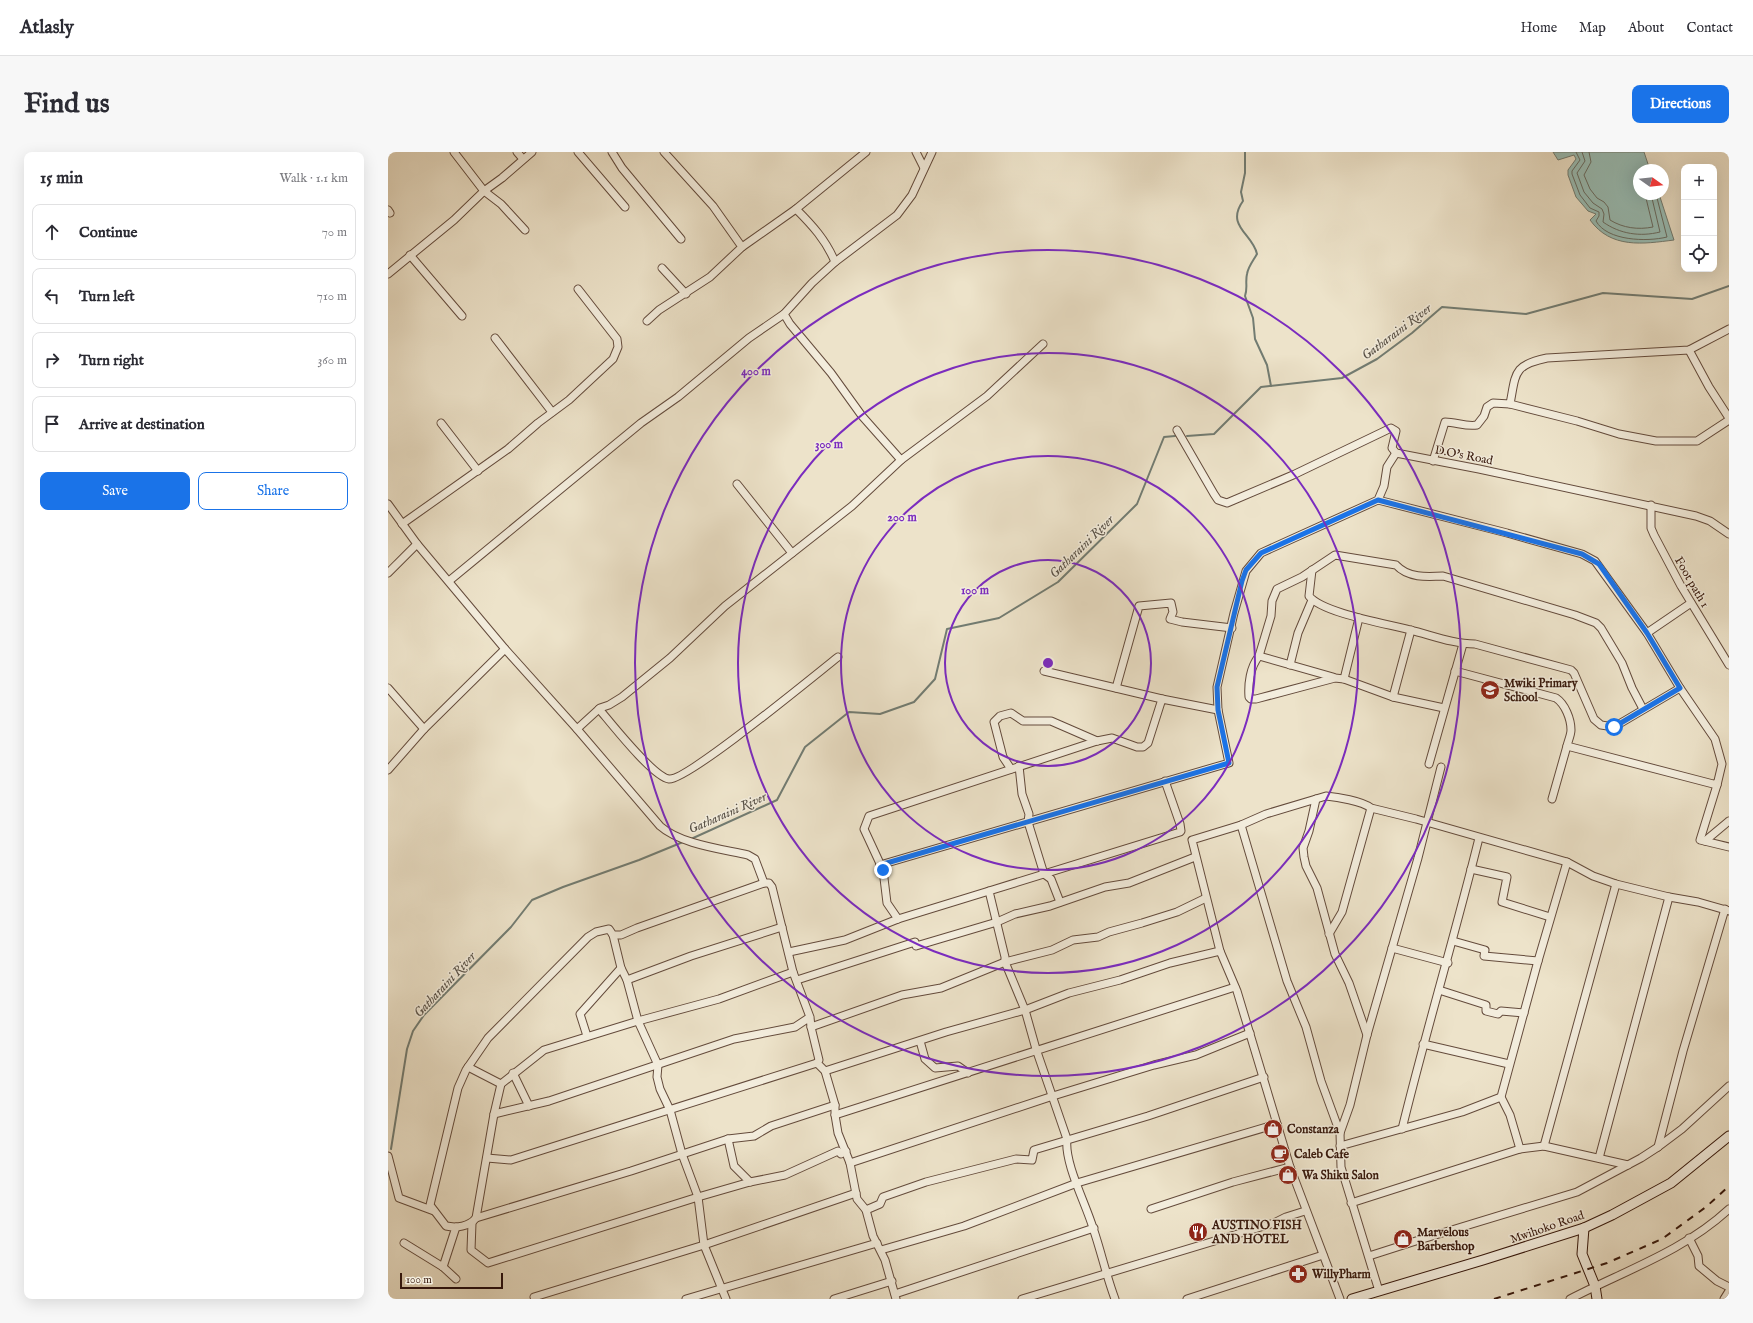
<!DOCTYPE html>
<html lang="en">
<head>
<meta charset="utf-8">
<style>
  :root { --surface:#fff; --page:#f7f7f7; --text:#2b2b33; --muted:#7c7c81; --line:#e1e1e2; --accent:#1a73e8 }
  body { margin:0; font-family:"IM FELL English",serif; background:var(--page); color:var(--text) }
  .controls { position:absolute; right:12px; top:12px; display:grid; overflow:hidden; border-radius:8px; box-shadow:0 4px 16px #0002 }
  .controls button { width:36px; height:36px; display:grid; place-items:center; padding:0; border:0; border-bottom:1px solid var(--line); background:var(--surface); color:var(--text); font:20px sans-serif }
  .compass { position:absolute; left:1245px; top:12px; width:36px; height:36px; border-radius:50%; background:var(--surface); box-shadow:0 4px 16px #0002; rotate:105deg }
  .scale { position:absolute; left:12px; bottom:10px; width:103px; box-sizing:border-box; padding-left:4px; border:2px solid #37180c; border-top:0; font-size:11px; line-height:14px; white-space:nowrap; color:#37180c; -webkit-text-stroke:3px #f3eddd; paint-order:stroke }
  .stop { position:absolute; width:12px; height:12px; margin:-9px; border:3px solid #1a73e8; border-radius:50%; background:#fff }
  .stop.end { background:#1a73e8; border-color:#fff; box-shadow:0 1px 4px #0008 }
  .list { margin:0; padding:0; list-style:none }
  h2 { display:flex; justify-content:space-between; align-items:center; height:52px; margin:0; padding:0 16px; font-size:17px }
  h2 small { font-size:13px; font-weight:400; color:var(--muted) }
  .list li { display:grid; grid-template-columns:26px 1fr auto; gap:12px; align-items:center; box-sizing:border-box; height:56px; margin:0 8px 8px; padding:0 8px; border:1px solid var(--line); border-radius:8px }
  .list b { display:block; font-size:15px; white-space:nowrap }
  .list em { font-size:13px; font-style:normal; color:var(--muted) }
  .actions { display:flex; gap:8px; padding:12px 16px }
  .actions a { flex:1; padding:9px 0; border:1px solid var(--accent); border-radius:8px; text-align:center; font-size:14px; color:var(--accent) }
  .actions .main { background:var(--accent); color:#fff }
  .icon { flex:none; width:22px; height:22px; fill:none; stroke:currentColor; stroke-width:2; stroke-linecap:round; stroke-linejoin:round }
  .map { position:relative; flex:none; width:1341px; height:1147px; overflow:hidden; border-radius:8px }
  header { display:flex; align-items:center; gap:24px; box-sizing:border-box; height:56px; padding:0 20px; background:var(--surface); border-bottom:1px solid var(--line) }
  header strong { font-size:19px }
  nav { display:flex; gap:22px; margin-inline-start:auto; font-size:14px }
  .intro { display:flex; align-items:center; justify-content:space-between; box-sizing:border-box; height:96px; padding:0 24px }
  h1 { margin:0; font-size:28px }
  .button { padding:10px 18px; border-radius:8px; background:var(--accent); color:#fff; font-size:14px; font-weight:700 }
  main { display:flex; gap:24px; padding:0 24px }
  aside { flex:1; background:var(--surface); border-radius:8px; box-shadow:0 4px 16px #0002 }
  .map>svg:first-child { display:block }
  .water { fill:#99beb6; stroke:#727c72 }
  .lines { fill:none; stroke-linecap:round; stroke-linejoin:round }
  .shore { stroke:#686b61; stroke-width:1 }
  .stream { stroke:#727c72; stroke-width:2 }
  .street-casing { stroke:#644b3c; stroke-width:9 }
  .secondary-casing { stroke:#37180c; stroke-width:11 }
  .street { stroke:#f3eddd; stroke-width:7 }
  .secondary { stroke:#f3eddd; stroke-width:9 }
  .rail { stroke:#37180c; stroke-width:2; stroke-dasharray:7 7; stroke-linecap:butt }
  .route { stroke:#1a73e8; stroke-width:5 }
  .ring { fill:none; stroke:#7b2cbf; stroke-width:2 }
  .labels { text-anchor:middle; stroke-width:3; stroke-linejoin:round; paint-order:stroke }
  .street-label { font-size:12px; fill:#37180c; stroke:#f3eddd }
  .poi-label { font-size:12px; font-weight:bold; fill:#37180c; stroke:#f3eddd; text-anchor:start }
  .water-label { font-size:13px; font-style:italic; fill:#595248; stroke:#f3eddd }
  .centre { fill:#7b2cbf; stroke:#f3eddd; stroke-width:2 }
  .ring-label { font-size:12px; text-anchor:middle; font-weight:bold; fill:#7b2cbf; stroke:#f3eddd; stroke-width:3; stroke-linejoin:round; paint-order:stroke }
</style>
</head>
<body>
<header>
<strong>Atlasly</strong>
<nav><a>Home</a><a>Map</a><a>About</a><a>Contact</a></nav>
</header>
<div class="intro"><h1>Find us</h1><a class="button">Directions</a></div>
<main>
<aside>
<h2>15 min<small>Walk · 1.1 km</small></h2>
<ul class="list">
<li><svg class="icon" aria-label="ahead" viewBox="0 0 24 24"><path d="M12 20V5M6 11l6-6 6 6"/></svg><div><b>Continue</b></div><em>70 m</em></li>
<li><svg class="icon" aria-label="left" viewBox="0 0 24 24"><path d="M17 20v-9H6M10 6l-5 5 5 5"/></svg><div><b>Turn left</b></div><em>710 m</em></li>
<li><svg class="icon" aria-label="right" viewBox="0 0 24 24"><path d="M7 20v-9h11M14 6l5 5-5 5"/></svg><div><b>Turn right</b></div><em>360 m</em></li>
<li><svg class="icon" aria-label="arrive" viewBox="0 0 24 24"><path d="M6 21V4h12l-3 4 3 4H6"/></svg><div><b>Arrive at destination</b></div></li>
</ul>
<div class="actions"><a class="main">Save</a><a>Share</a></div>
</aside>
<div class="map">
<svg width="1341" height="1147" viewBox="0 0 1341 1147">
  <rect width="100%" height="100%" fill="#ede3ca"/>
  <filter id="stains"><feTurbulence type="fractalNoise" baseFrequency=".005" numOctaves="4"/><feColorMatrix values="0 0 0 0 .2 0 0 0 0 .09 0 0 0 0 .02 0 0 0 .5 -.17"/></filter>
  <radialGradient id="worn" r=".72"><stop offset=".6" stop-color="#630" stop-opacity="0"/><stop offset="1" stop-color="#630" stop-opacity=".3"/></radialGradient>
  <path class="water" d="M1165 0H1256L1262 18H1251V42H1271L1286 88C1255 92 1223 97 1202 68L1208 62 1200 59 1188 45 1180 23V18L1188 7 1186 3 1170 8Z"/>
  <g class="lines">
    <g class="shore">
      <path d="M1188 0 1192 8 1184 19V22L1192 43 1202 56 1211 60V64L1208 69C1219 89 1259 90 1279 85L1268 42"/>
      <path d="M1194 0 1197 9 1189 21 1196 40 1205 51 1214 57 1216 62 1215 70C1232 82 1252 85 1272 80L1263 42"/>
      <path d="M1201 0 1203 10 1196 23 1202 37 1209 46 1216 50 1220 55 1222 68C1235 76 1250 78 1265 75L1257 42"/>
    </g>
    <g class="stream">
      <path d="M857 0V21L853 40 855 49C837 74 865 82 869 102 865 109 860 115 859 122 857 130 860 136 857 144L865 166 867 187 879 213 883 234"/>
      <polyline points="799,284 826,282 873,235 954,226 989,207 1024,181 1054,155 1138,162 1215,141 1304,147 1341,134"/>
      <polyline points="303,687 389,648 417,595 461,560 492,562 526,550 547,527 559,477 611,466 670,430 749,352 776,285 787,284"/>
      <polyline points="3,997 19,897 25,879 36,863 123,775 144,748 175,735 251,708 295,690"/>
    </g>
    <defs>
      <g id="street">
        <polyline points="66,0 96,39 113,52 137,78"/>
        <polyline points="129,0 135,7"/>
        <polyline points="190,0 237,55"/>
        <polyline points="224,0 234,16 293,87"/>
        <polyline points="528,0 536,16"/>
        <polyline points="408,57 478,0"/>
        <polyline points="0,58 2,61"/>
        <path d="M354 95 408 57C424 73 438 88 447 110L424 131 396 162 402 172 443 221 474 264 513 308 599 244 655 192"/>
        <polyline points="22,103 74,164"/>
        <polyline points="447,110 509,63 524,43 544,0"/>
        <polyline points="274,116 298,142"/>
        <polyline points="0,122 66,68 96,39 114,26 144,0"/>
        <polyline points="259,169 271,158 322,125 354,95 325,54 276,0"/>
        <polyline points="107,186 164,260"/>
        <polyline points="1301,198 1321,235 1341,266"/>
        <path d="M1122 252C1128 221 1125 213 1159 206L1301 198 1341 177"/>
        <polyline points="53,271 90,319"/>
        <polyline points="789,278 826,342 830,348 839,351 905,323 1003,276 1008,279 1004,296 1008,301 1091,317 1308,364 1322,369 1341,382"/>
        <path d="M1045 309 1057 270C1068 270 1078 275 1089 273L1096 264 1099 255 1105 251 1122 252 1189 269 1231 282 1268 289H1309L1341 268"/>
        <polyline points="349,332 404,401"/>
        <path d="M990 348 1119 381 1194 402 1207 409 1259 481 1292 536 1327 587 1334 612 1329 633 1179 594C1180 589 1183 583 1183 578 1183 567 1177 552 1168 546L1067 519"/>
        <path d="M0 352 29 392 117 497 189 577 272 674C292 692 334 697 360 703L367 707 376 731"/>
        <polyline points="1263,353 1263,376 1266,383 1293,434 1341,513"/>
        <polyline points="14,372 120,297 150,271 181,248 225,207 230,195 229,187 190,137"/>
        <path d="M924 418 921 444C934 461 1000 472 1022 478 1043 483 1065 492 1087 492L1183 518 1186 521 1206 567 1213 573 1226 575 1292 536"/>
        <polyline points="0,421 29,392"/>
        <polyline points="61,429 253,271 290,245 361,186 396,162"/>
        <polyline points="1259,481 1303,451"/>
        <polyline points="871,504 945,525"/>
        <polyline points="902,513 910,481 924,448"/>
        <polyline points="656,519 774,547"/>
        <polyline points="956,527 971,466"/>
        <polyline points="0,536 36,577"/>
        <polyline points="728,536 751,454 783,451 785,460 782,467 794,470 844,476"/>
        <polyline points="1005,545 1023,478"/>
        <path d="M1056 556 1005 545 956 527 947 526 868 547H863L861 545C860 532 862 515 871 504L883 464 884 449 889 437 914 425 947 403 1008 413C1020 426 1038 425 1055 424L1187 463 1208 471 1213 476 1234 511 1244 536 1255 557"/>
        <path d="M211 557C223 571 265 625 281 627 299 629 427 523 450 505"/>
        <polyline points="189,577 212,556 221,553 234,545 282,506 337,454 464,354 513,308"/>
        <polyline points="1041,612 1075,492"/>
        <polyline points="631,614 634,642 641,662 640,670 656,722 663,727 672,750"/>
        <polyline points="623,617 615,605 606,570 612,564 623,561 635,569 663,569 709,589"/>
        <polyline points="0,618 36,577 117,497"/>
        <polyline points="1329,633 1312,688 1341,695"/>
        <polyline points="928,647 921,679 915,696 916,705 918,714 929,736 947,802 961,831 979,883"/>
        <polyline points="1164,647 1179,594"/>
        <polyline points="853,673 899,829 918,875 933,929 952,981"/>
        <polyline points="1317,689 1341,669"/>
        <polyline points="492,713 841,611 830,558 829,535 846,461 858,419 873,401 990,348 996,334 999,315 1008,301"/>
        <polyline points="1083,717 1119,725 1114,750 1162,765"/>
        <polyline points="510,767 499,751 495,718 476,677 481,664 709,589 724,586 749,595 755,595 760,591 774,547 830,558"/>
        <polyline points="941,782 954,760 983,656"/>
        <polyline points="225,783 233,816 239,828 250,869 270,913 269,925 272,937 282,958 294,1002 310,1045 316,1093 338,1147"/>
        <polyline points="1065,789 1097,798 1096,804 1150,809"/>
        <polyline points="1004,796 1060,811"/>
        <polyline points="401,800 457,788 510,767 601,739"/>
        <polyline points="239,828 303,804 394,775"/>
        <polyline points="409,828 527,790 528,794 609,770 627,762 662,754 717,735 741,731 807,705"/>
        <polyline points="1051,838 1098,853 1098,859 1110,862 1113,859 1136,861"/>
        <path d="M422 865 407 875 346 887 161 949 106 962 88 1066C81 1075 68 1076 58 1074L42 1053 70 936 78 918 100 886 200 785 208 780 221 777 225 783H233L249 776 376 731H381L384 735 405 820 422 865 423 875 431 908 429 911 437 919 447 953V963L450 981 462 1011 469 1047 478 1058 485 1084 497 1108 508 1147"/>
        <polyline points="423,875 514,843 553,836 617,810 664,798 685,788 710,785 721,780 754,771 789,760 818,746"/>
        <polyline points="199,884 192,862 233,816"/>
        <polyline points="532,889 537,907 547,916 570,914 580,921"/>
        <polyline points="1035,892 1121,912"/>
        <polyline points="80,915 113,932"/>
        <polyline points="437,919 558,880 637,858 681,841 732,828 782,811 832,799"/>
        <polyline points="125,921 141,954"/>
        <polyline points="1113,945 1122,963 1132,997"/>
        <polyline points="106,962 113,932 156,898 250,869 331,847 405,820"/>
        <polyline points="447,963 847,835"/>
        <path d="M1014 977C1038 879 1067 783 1091 686"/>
        <polyline points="340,987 346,1014 362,1030"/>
        <polyline points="952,994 1074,960 1113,945 1150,809 1179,710"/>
        <polyline points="1156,994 1228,732"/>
        <polyline points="1270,995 1295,899 1337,757"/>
        <polyline points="0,1004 11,1046 46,1059"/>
        <polyline points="99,1006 123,1008 429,911"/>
        <polyline points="1211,1006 1281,745"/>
        <polyline points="462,1011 665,944 766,913 808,903 862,881"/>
        <polyline points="963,1051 1132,997 1156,994 1240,1013"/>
        <polyline points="763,1057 845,1030 902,1015"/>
        <polyline points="478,1058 492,1052 495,1045 538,1030 628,1007 644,1008 646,998 760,964 876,925"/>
        <polyline points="88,1066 243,1019 340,987 366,984 383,974 447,953"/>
        <polyline points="84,1071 83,1098 100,1111 310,1045 362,1030 397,1023 450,999 453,1002 458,999"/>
        <polyline points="1301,1086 1310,1104 1311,1114 1329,1129 1341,1135"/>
        <polyline points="16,1091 55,1115 68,1127"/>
        <polyline points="493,1098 576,1074 689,1031 889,972"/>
        <polyline points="981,1104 1031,1088 1189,1040 1253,1006 1270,995 1294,977 1341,934"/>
        <polyline points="55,1115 68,1075"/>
        <polyline points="991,1139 953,1015 952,981 962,953 979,883 1030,706 1053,615"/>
        <polyline points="507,1142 706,1076"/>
        <polyline points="146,1145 316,1093 468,1041"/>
        <polyline points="298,1147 489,1091"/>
        <polyline points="446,1147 504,1129"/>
        <polyline points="634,1147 886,1071 898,1065 917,1059"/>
        <path d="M727 1147C718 1123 713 1099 705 1076 698 1052 676 1011 679 987L648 897 637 858 617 810V805L601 739 792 680 793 679 792 672 777 629"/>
        <polyline points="799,1147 935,1103"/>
        <path d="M952 1147 902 1015 849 839 832 799 804 688 853 673 878 662 938 644C949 645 974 649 983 656L1028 667 1179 710 1205 724 1228 732 1281 745 1310 750 1341 759"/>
        <path d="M1182 1147C1236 1119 1296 1099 1341 1057"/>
        <polyline points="1336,1147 1341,1139"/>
      </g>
      <g id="secondary">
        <polyline points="1196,1076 1194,1102 1207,1134 1209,1147"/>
        <polyline points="964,1147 1095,1108 1196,1076 1224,1063 1283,1031 1341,984"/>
      </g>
    </defs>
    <use href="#street" class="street-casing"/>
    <use href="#secondary" class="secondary-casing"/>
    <use href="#street" class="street"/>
    <use href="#secondary" class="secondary"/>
    <polyline class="rail" points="1106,1147 1219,1111 1274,1087 1318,1055 1341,1034"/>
  </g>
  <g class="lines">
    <polyline class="route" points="495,718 492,713 841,611 830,558 829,535 854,429 858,418 873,401 990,348 1194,402 1211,412 1259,481 1292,536 1226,575"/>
  </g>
  <g class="ring">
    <circle cx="660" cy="511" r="103"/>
    <circle cx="660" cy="511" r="207"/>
    <circle cx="660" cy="511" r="310"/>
    <circle cx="660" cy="511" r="413"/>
  </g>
  <defs>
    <symbol id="school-disc" viewBox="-11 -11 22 22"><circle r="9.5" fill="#8f2418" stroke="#f3eddd"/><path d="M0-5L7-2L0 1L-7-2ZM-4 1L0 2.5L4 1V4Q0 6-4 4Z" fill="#fff"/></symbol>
    <symbol id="shop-disc" viewBox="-11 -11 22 22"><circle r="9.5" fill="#8f2418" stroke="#f3eddd"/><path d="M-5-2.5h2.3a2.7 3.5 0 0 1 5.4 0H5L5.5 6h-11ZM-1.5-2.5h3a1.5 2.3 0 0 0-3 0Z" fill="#fff"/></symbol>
    <symbol id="cafe-disc" viewBox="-11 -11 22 22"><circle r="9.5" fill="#8f2418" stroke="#f3eddd"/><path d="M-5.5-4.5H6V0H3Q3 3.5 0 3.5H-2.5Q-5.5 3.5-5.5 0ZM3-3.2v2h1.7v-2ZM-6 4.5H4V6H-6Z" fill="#fff"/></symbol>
    <symbol id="restaurant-disc" viewBox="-11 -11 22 22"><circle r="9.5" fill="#8f2418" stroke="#f3eddd"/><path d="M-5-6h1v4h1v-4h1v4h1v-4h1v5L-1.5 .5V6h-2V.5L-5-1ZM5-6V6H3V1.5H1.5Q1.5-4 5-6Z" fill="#fff"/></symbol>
    <symbol id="pharmacy-disc" viewBox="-11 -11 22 22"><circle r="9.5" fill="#8f2418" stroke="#f3eddd"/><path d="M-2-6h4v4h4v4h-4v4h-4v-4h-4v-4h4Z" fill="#fff"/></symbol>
  </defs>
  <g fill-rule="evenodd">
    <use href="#school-disc" x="1091" y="527" width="22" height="22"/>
    <use href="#shop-disc" x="874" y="966" width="22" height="22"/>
    <use href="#cafe-disc" x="881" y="991" width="22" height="22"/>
    <use href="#shop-disc" x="889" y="1012" width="22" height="22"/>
    <use href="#restaurant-disc" x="799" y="1069" width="22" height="22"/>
    <use href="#shop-disc" x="1004" y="1076" width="22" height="22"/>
    <use href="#pharmacy-disc" x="899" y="1111" width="22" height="22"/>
  </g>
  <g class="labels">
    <g class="street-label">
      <text transform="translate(1076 303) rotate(11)" y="4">D.O's Road</text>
      <text transform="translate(1304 430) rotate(60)" y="4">Foot path 1</text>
      <text transform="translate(1159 1075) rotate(-19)" y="4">Mwihoko Road</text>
    </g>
    <g class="poi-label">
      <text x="1116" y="535">Mwiki Primary<tspan x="1116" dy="14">School</tspan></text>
      <text x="899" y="981">Constanza</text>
      <text x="906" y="1006">Caleb Cafe</text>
      <text x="914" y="1027">Wa Shiku Salon</text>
      <text x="824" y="1077">AUSTINO FISH<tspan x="824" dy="14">AND HOTEL</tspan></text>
      <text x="1029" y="1084">Marvelous<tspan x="1029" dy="14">Barbershop</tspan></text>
      <text x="924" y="1126">WillyPharm</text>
    </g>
    <g class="water-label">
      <text transform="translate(1008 179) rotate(-37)" y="5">Gatharaini River</text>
      <text transform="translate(693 394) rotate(-44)" y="5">Gatharaini River</text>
      <text transform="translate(339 660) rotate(-24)" y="5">Gatharaini River</text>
      <text transform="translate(56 832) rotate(-47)" y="5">Gatharaini River</text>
    </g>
  </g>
  <circle cx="660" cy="511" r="6" class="centre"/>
  <g class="ring-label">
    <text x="368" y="223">400 m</text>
    <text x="441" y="296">300 m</text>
    <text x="514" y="369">200 m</text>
    <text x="587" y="442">100 m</text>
  </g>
  <rect width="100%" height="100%" filter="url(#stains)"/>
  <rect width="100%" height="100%" fill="url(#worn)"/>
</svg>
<div class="controls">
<button>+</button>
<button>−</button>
<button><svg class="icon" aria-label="locate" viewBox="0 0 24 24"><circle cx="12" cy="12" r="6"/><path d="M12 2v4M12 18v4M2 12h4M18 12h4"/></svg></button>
</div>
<svg class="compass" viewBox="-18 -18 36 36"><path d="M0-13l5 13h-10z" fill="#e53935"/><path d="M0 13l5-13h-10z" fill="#7c7c81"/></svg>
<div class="scale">100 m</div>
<div class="stop" style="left:1226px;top:575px"></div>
<div class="stop end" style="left:495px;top:718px"></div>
</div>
</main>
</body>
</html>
